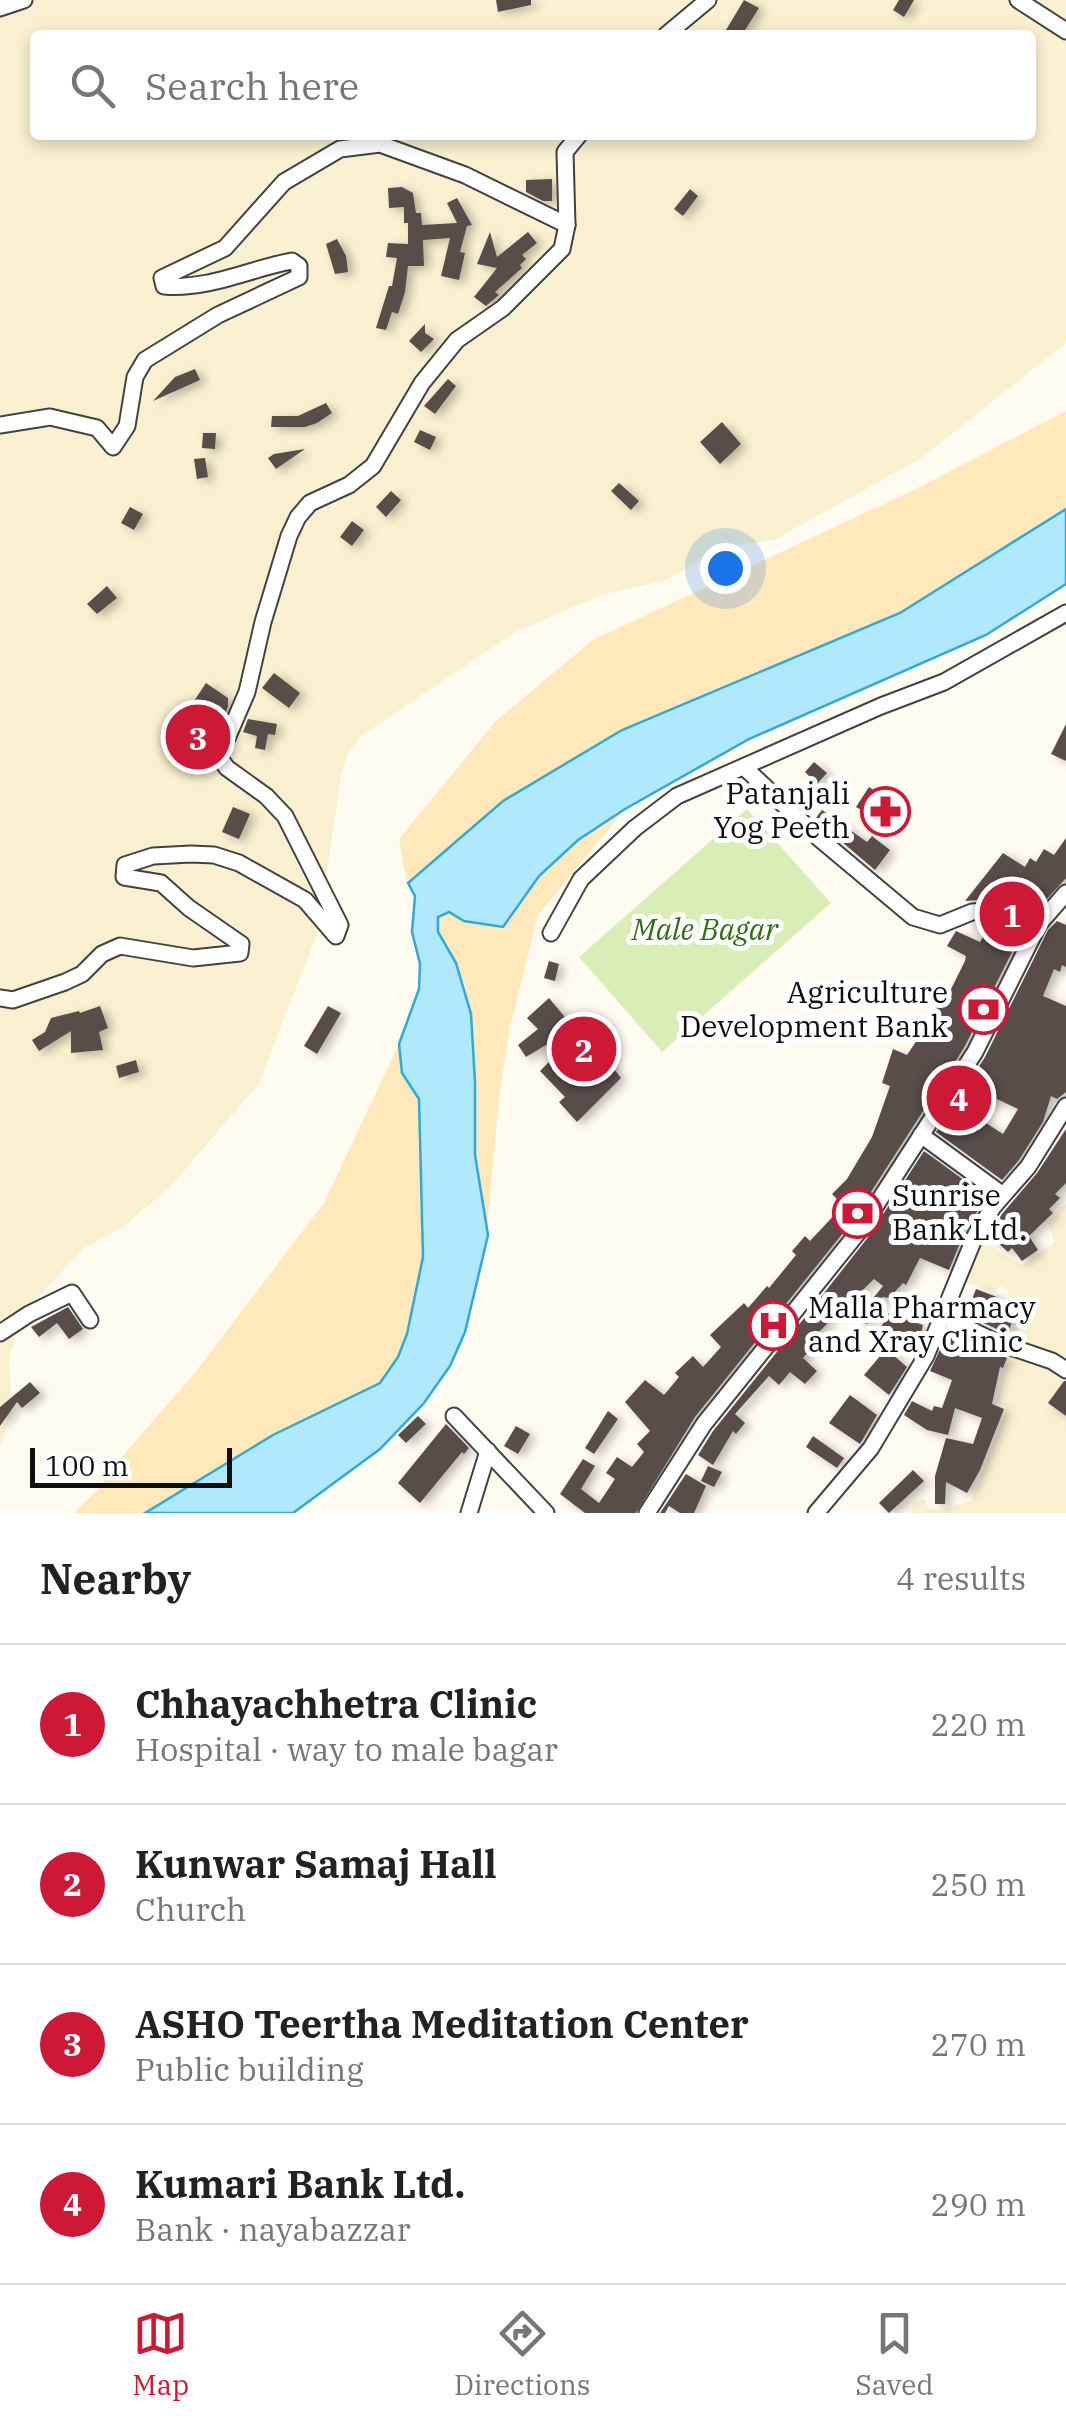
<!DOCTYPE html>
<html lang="en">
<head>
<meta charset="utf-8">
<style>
  :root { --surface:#fff; --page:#f2f2f2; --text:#222; --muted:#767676; --line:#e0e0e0; --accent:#cd1936 }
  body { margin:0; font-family:"IBM Plex Serif",serif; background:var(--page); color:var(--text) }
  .scale { position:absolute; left:30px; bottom:25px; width:202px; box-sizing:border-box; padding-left:10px; border:5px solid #0f0f0f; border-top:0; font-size:28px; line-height:35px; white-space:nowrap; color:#0f0f0f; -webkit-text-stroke:8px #fff; paint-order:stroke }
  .you { position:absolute; left:725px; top:568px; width:35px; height:35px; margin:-25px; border:8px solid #fff; border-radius:50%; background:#1a73e8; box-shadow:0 0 0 15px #1a73e833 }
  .badge { display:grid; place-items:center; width:65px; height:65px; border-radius:50%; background:var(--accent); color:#fff; font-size:32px; font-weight:700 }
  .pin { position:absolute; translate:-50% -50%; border:5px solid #fff; box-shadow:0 2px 10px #0006 }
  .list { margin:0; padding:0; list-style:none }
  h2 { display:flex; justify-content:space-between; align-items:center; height:130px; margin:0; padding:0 40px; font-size:42px }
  h2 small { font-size:32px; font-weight:400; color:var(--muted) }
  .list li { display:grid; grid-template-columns:65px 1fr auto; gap:30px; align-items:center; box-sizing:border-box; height:160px; padding:0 40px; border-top:2px solid var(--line) }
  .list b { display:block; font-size:38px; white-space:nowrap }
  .list p { margin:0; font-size:32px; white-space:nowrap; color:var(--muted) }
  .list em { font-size:32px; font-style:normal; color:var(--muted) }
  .icon { flex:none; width:55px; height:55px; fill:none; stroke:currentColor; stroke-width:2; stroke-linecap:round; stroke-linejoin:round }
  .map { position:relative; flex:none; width:1066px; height:1513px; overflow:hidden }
  .search { position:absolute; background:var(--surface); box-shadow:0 5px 15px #0003; left:30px; right:30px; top:30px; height:110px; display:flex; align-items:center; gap:25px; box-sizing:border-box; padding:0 35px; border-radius:10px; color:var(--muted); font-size:38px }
  .sheet { height:770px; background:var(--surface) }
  nav { display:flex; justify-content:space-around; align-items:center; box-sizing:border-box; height:140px; border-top:2px solid var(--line); background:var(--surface); font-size:28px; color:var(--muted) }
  nav a { display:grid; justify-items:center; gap:5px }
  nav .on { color:var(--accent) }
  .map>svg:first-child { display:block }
  .farmland { fill:#f8f0ce; fill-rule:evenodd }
  .green { fill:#d9eeb6 }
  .sand { fill:#ffe8b9 }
  .water { fill:#b0e8fc; stroke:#30a9da; stroke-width:2.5 }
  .building { fill:#594e4a; filter:url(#shadow) }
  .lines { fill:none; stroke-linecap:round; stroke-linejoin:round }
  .minor-casing { stroke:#424242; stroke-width:19 }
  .minor { stroke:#fff; stroke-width:15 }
  .labels { text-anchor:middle; stroke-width:10; stroke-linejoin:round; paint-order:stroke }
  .poi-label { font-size:30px; fill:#0f0f0f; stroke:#fff; text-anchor:end }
  .park-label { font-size:30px; font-style:italic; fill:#336e18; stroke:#fff }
</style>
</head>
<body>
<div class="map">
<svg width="1066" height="1513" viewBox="0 0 1066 1513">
  <defs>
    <filter id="shadow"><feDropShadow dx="5.5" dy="3" stdDeviation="5" flood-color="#0004"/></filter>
  </defs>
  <rect width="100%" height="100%" fill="#fffbf1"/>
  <g class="farmland">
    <path d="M0 0H1066V343L920 459 774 540 725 546 666 580 601 595 515 632 361 736 347 755 341 776 318 932 258 1085 169 1188 123 1227 84 1248 23 1313 9 1357 12 1412 0 1447ZM35 35H1031V135H35Z"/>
    <polygon points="1066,1204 1066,1513 911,1513 914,1502 925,1499 928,1508 939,1510 971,1501 1007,1407 996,1402 1018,1307 1009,1300 1008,1290 1000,1286 995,1292 966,1283 982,1241 1022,1265 1055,1242 1048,1223"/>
  </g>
  <polygon class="green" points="747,809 831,903 662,1052 579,957"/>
  <g class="sand">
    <polygon points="1066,411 1066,509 900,613 622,730 503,801 407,883 399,839 496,721 593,640 914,490"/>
    <polygon points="625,809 538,915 510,1026 499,1097 487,1227 475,1155 475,1082 465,986 438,932 437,917 449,912 464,921 503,927 539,876 578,840"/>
    <polygon points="399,1044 403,1073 419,1099 423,1257 407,1334 398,1357 380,1383 273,1435 145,1513 74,1513 98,1490 118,1461 194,1374 324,1203"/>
  </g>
  <polygon class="water" points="1066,509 1066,584 986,635 749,739 625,809 578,840 539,876 503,927 464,921 449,912 438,917 438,932 456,963 471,1014 475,1082 475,1155 488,1235 465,1332 450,1366 424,1403 380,1449 293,1513 145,1513 273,1435 380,1383 398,1357 407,1334 423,1257 419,1099 402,1073 399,1044 419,989 420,964 412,932 415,896 408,883 503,801 622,730 900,613"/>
  <g class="building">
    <polygon points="496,0 531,0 531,5 498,12"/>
    <polygon points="744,0 759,8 742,35 723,35"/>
    <polygon points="899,0 914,0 904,17 893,10"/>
    <polygon points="552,179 552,201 543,201 526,192 526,180"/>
    <polygon points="402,187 413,193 416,213 421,213 422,225 457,223 447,203 457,198 472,225 467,226 460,252 465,253 459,280 441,276 450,238 423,240 424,266 408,266 405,292 398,314 392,312 386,330 376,328 389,286 392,286 397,258 386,257 388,243 408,244 408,223 404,223 404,207 389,208 388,188"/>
    <polygon points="690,189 698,196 683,216 674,209"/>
    <polygon points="490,232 497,257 528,232 537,243 522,255 526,259 520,265 522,268 495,292 499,295 486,306 474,297 497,268 477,264"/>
    <polygon points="337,239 346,256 348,272 335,274 326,244"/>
    <polygon points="425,324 425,333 434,339 421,352 409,341"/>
    <polygon points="195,369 200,380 153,401 175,377"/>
    <polygon points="448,379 456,386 435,414 424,406"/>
    <polygon points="326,403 332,413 317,423 305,427 271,427 272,416 298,416"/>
    <polygon points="722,422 741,444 720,464 700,442"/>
    <polygon points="420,430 436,437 430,450 414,442"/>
    <polygon points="203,433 216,433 215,449 202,448"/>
    <polygon points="305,449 276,469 268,458 274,454"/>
    <polygon points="205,458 208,477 197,479 194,459"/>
    <polygon points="619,483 639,501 631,510 611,491"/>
    <polygon points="391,491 401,500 386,517 376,507"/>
    <polygon points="130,507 143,514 134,530 121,523"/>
    <polygon points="352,521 364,530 352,546 340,537"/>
    <polygon points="107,586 117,598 97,614 87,604"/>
    <polygon points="274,673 300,693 289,708 262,688"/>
    <polygon points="206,683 228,698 228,706 222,722 208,719 190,747 177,738 187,724 192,704"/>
    <polygon points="248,719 277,724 275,735 268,734 265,750 255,748 257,736 243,732"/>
    <polygon points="1066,724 1066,761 1051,754"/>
    <polygon points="814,762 827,773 817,784 805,772"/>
    <polygon points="869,787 878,793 865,812 856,807"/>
    <polygon points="233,807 250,814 239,839 222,832"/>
    <polygon points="822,810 867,842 872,836 890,850 875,870 815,819"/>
    <polygon points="1066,838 1066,878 1037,910 1014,898 965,901 1003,853 1025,867 1030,858 1036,862 1044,849 1054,855"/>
    <polygon points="1011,920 1024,928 965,1046 944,1080 937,1077 931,1087 936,1091 851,1223 695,1417 636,1513 585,1513 560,1494 583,1459 595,1466 581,1489 599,1503 615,1479 606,1473 617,1457 632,1467 644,1452 637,1444 650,1431 625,1402 645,1380 664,1395 679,1377 675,1373 693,1356 703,1367 721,1347 710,1335 744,1303 748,1308 767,1286 769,1288 796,1255 792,1251 805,1236 810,1241 838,1211 841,1203 832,1194 847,1179 872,1137 890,1086 882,1083 893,1049 907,1055 933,1016 945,989 950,991 965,961 966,956 947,946 956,931 980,942 991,922"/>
    <polygon points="1057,921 1066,925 1066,967 1062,965 1060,972 1054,969 1043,996 1066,1006 1066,1092 1057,1099 1051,1096 1043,1122 1019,1160 1002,1180 936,1132 955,1103 1003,1134 1018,1109 997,1099 994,1105 964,1090 985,1057 1048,930"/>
    <polygon points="549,961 559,964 555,981 544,978"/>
    <polygon points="549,998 574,1028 526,1057 518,1045 538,1029 527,1018"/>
    <polygon points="100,1006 108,1028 99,1032 103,1050 71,1053 71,1031 39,1051 32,1040 45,1032 51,1018 79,1011 80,1013"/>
    <polygon points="328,1006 341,1013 317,1054 304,1046"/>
    <polygon points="578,1033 602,1053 621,1078 577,1122 559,1102 565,1097 540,1071"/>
    <polygon points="136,1060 139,1072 119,1078 116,1066"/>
    <polygon points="1066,1129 1066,1183 1055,1194 1060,1198 1049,1209 1053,1213 1029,1236 1038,1250 1022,1261 1012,1248 1008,1252 989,1235 1002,1214 1037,1173"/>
    <polygon points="924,1151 987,1197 966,1228 949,1270 920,1258 906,1285 903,1283 889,1298 882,1297 877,1313 867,1324 856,1319 883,1286 874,1279 840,1312 817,1302 869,1236"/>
    <polygon points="976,1289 1002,1299 998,1307 1015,1312 1008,1334 957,1311 961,1300 971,1302"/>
    <polygon points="814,1306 831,1320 810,1341 814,1345 803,1358 817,1371 805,1384 790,1372 779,1385 769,1376 735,1414 745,1423 736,1434 733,1431 713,1465 698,1455 713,1431"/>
    <polygon points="68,1307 83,1329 69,1339 57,1323 39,1337 31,1327"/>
    <polygon points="887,1313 923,1325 919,1343 892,1348 876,1341"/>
    <polygon points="948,1332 1007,1358 1003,1368 1000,1367 992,1404 1004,1409 980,1470 967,1493 946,1482 945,1504 935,1504 935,1476 946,1438 973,1444 982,1418 955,1408 948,1435 927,1430 904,1415 912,1401 932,1411 934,1406 942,1408 952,1380 930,1371"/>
    <polygon points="886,1349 907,1367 889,1395 864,1375"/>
    <polygon points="1064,1381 1066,1381 1066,1416 1048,1403"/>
    <polygon points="30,1382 40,1393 22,1408 17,1402 0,1426 0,1407"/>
    <polygon points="850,1395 877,1415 860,1444 829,1423"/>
    <polygon points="608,1411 618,1419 594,1454 585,1448"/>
    <polygon points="418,1416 426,1424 406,1443 398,1435"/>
    <polygon points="446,1424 469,1448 464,1454 462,1452 420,1503 398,1483"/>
    <polygon points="516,1426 530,1434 518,1454 504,1446"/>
    <polygon points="813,1436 844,1458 837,1468 806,1447"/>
    <polygon points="708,1466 722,1472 714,1487 701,1481"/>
    <polygon points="913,1470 924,1481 889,1513 879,1503"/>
    <polygon points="686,1474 706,1486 694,1513 680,1513 669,1506 665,1513 660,1513"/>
  </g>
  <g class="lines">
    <defs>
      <g id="minor">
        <polyline points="1018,0 1066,31"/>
        <polyline points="0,8 24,0"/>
        <polyline points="666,35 708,0"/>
        <path d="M0 425 50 417 97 428 113 447 127 426 135 377 145 360 218 315 299 277V266L292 261C249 269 208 290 164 286L162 278 225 248 284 182 340 149 380 144 465 175 567 225"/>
        <polyline points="745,768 821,840 913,917 940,925 972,912 1014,909 1039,924"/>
        <polyline points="551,933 581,879 635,828 677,796 881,706 944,682 1066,613"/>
        <polyline points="0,998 13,1000 65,982 82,974 102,954 120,946 193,958 240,953 241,944 189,908 161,883 124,877 125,865 153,856 191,854 214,855 239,863 305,900 336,936 340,925 285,816 266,796 227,768 219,757 247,692 263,622 289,536 298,517 310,503 349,485 373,466 422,383 457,340 503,308 562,249 567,225 565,152 579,135"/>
        <polyline points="921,1135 1003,1195"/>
        <polyline points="944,1317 996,1342 1052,1361 1066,1370"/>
        <polyline points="0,1333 29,1314 72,1293 90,1320"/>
        <polyline points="454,1416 546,1513"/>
        <polyline points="469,1513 488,1451"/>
        <polyline points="647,1513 704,1424 860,1230 975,1052 1039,924 1066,893"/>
        <polyline points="816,1513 871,1448 926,1356 976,1234 993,1207 1028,1167 1066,1106"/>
      </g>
    </defs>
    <use href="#minor" class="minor-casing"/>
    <use href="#minor" class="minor"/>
  </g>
  <defs>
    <symbol id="pharmacy-ring" viewBox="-11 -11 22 22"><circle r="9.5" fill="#fff" stroke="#cd1936" stroke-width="1.5"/><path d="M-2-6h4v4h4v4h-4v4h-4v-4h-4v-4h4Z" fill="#cd1936"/></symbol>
    <symbol id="bank-ring" viewBox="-11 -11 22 22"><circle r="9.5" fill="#fff" stroke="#cd1936" stroke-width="1.5"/><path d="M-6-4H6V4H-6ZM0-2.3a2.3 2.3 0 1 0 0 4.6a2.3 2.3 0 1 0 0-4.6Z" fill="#cd1936"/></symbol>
    <symbol id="hospital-ring" viewBox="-11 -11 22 22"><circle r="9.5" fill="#fff" stroke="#cd1936" stroke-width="1.5"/><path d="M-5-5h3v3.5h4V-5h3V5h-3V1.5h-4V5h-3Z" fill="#cd1936"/></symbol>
  </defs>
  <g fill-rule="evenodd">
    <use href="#pharmacy-ring" x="858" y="784" width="55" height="55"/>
    <use href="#bank-ring" x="956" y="982" width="55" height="55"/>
    <use href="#bank-ring" x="830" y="1186" width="55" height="55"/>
    <use href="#hospital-ring" x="746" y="1298" width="55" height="55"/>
  </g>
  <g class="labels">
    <g class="poi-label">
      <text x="850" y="804">Patanjali<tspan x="850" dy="34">Yog Peeth</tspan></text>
      <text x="948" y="1003">Agriculture<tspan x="948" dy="34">Development Bank</tspan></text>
      <text x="892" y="1206" text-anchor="start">Sunrise<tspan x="892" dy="34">Bank Ltd.</tspan></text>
      <text x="808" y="1318" text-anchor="start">Malla Pharmacy<tspan x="808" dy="34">and Xray Clinic</tspan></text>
    </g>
    <g class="park-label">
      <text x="705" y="940">Male Bagar</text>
    </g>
  </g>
</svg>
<div class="scale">100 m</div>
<div class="you"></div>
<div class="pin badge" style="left:1012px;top:914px">1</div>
<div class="pin badge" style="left:584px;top:1049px">2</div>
<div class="pin badge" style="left:198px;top:737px">3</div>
<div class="pin badge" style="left:959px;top:1098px">4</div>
<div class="search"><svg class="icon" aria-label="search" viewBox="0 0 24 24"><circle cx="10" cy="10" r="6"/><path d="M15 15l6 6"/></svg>Search here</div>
</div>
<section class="sheet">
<h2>Nearby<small>4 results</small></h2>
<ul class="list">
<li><span class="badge">1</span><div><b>Chhayachhetra Clinic</b><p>Hospital · way to male bagar</p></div><em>220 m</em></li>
<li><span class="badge">2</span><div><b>Kunwar Samaj Hall</b><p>Church</p></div><em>250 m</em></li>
<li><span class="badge">3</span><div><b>ASHO Teertha Meditation Center</b><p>Public building</p></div><em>270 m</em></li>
<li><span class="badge">4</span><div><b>Kumari Bank Ltd.</b><p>Bank · nayabazzar</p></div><em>290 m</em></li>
</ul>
</section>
<nav>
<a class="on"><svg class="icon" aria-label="map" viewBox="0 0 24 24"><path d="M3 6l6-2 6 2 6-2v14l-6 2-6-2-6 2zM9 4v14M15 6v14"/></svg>Map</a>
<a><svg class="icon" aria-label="directions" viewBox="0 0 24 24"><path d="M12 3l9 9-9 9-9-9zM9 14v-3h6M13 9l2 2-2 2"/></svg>Directions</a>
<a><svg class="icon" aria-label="saved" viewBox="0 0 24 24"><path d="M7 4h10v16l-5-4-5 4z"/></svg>Saved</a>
</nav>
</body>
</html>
